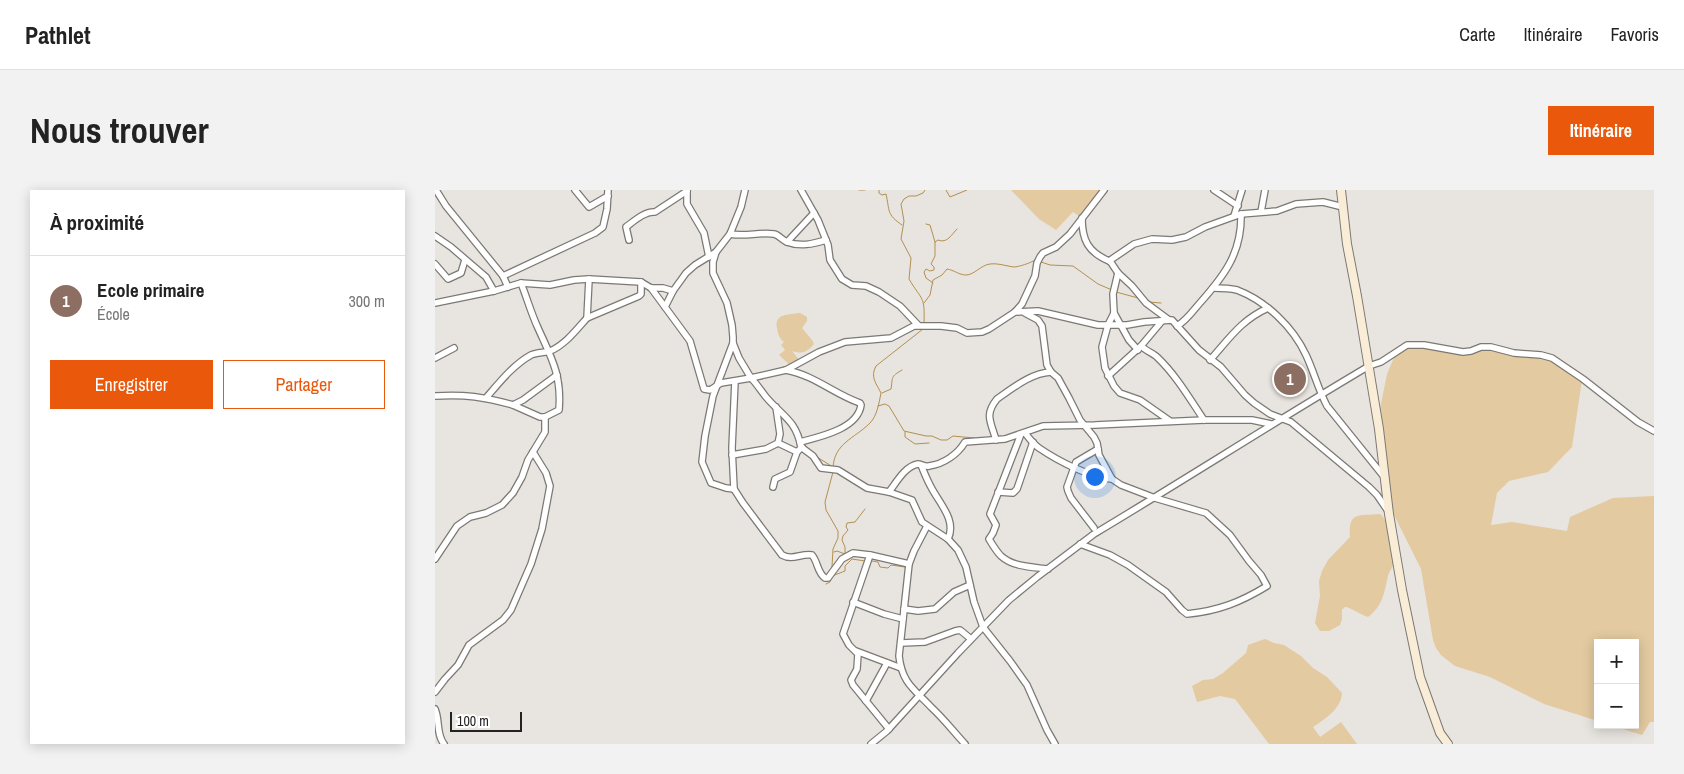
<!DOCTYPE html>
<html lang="fr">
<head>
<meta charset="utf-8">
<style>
  :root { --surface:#fff; --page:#f2f2f2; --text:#222; --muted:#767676; --line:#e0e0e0; --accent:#ea580c }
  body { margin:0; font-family:"Archivo Narrow",sans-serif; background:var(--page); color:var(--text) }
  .controls { position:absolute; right:15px; bottom:15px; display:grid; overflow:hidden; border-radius:0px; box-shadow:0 2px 12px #0003 }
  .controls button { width:45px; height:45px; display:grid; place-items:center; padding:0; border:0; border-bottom:1px solid var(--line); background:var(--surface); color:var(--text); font:25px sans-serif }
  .scale { position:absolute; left:15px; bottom:12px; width:72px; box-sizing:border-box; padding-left:5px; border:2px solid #232220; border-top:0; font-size:14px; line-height:18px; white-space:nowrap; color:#232220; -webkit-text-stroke:4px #fff; paint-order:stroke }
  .you { position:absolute; left:659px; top:286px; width:18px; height:18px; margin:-12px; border:4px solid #fff; border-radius:50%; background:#1a73e8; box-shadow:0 0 0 8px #1a73e833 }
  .badge { display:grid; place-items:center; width:32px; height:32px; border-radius:50%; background:var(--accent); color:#fff; font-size:16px; font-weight:700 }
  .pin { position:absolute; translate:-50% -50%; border:2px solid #fff; box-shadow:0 1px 5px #0006 }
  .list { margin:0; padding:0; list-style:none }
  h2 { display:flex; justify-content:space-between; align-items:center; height:65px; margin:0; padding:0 20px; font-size:21px }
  h2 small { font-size:16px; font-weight:400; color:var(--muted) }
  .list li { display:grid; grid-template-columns:32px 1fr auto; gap:15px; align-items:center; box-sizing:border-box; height:90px; padding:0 20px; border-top:1px solid var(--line) }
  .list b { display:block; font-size:19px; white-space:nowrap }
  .list p { margin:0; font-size:16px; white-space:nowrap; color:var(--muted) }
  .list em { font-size:16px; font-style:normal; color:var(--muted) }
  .actions { display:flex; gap:10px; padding:15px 20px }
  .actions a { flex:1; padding:11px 0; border:1px solid var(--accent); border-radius:0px; text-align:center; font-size:18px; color:var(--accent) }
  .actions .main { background:var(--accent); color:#fff }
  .map { position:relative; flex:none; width:1219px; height:554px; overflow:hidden; border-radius:0px }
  header { display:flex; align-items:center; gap:30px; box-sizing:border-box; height:70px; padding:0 25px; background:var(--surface); border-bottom:1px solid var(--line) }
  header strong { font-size:24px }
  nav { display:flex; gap:28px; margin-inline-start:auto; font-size:18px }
  .intro { display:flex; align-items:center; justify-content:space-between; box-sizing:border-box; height:120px; padding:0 30px }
  h1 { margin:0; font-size:35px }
  .button { padding:12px 22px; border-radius:0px; background:var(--accent); color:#fff; font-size:18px; font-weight:700 }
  main { display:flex; gap:30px; padding:0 30px }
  aside { flex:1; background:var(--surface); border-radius:0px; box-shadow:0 2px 12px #0003 }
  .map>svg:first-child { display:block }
  .green { fill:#e3caa1 }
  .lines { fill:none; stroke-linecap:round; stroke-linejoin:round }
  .stream { stroke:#b39051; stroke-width:1 }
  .street-casing { stroke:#7c7974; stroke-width:8 }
  .secondary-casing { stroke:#7c7974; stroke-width:10 }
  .street { stroke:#fff; stroke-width:5.5 }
  .secondary { stroke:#faedd7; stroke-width:8 }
</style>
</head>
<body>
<header>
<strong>Pathlet</strong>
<nav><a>Carte</a><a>Itinéraire</a><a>Favoris</a></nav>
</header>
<div class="intro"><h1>Nous trouver</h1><a class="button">Itinéraire</a></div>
<main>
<aside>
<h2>À proximité<small></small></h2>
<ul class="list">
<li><span class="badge" style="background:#8d6e63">1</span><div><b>Ecole primaire</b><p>École</p></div><em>300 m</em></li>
</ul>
<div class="actions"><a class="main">Enregistrer</a><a>Partager</a></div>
</aside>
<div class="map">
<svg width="1219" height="554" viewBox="0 0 1219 554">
  <rect width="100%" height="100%" fill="#e8e4df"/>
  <g class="green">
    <polygon points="576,0 671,0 647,28 638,22 621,40 604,29"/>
    <path d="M365 123 372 127V131L367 138 377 150 379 154C371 163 367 164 357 161L366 172 357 177 344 165 350 160 346 155 349 152C344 148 343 144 342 138 339 123 354 125 365 123Z"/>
    <polygon points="972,156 989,156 1028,163 1047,158 1116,168 1147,190 1137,257 1113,282 1074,291 1062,303 1056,335 1077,332 1132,341 1135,327 1178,308 1219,306 1219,532 1215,532 1207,545 1175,535 1200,535 1200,453 1163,453 1163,531 1109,514 1055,487 1020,476 1006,465 1001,458 998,450 986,379 959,325 943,229 952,184 961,163"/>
    <path d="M945 324C955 331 959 359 959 372 959 376 954 381 953 386 949 403 948 416 933 427 926 425 915 417 910 417L907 420V429L905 435 894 441H885L880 433 885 406 884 391 887 381 893 370 915 347C913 321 924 326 945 324Z"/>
    <path d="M830 449 839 453 849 455 866 466 878 478 892 487 907 503C906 519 890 529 878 537L885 547 906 532 922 554H834L800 509 785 506 762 512 757 496 768 490 778 489 788 483 811 463 813 455Z"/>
  </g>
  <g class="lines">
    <g class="stream">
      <polyline points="424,0 430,0"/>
      <path d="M444 0V3L447 5 451 4C455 21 451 24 467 35"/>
      <polyline points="511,0 515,7 532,0"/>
      <polyline points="491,34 495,35 500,52"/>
      <polyline points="606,72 615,75 638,76 663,94 677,100"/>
      <path d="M498 93 491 88 489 82 491 79 495 81 499 80V77L496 74 500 66V52L503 50C512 54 517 44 522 39"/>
      <polyline points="681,102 703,108"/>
      <polyline points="714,112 726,113"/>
      <path d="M489 113 495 105 498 90 507 85 512 79C519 80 524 85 531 85 539 85 546 75 555 74 563 73 571 76 579 77 583 77 596 73 600 70"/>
      <path d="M489 133C490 105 487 111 474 89L476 68 466 49 469 31 466 14 469 9 474 6H481L488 3 490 0"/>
      <path d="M447 203 456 199C458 187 455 187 467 180"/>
      <polyline points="443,216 450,214 454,216 469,241 491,246 497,246 506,250 512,250 518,246 539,248"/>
      <polyline points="470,242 470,247 480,254 494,253"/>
      <polyline points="382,267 398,277"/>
      <path d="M398 278C399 253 419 249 435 233 442 226 444 213 446 203 441 193 435 187 441 176L488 139"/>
      <polyline points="399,362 402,361 410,364 410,357 407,350 408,346 413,340 411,337 412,333 420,332 430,319"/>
      <polyline points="437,371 443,372 445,377 453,378 456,375 470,377"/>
      <polyline points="397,377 398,359 403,348 403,341 391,320 390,312 398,282"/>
      <polyline points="397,386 410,381 410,376 417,369 430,371"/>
      <polyline points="391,394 395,392 397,386"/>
    </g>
    <defs>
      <g id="street">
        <polyline points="1,0 11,16 68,86 73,97"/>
        <polyline points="140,0 154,17 173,6"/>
        <polyline points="252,0 252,14 269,43 274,67"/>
        <polyline points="366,0 383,30 393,55 395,70 407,89 417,95 431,96 444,102 465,116 483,135"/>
        <polyline points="779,0 803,16"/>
        <polyline points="826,22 830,0"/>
        <polyline points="799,26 807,0"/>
        <path d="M647 28C647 50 653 62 674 71L699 54 717 49 737 50 751 47 770 37 806 24 842 21 861 14 888 12 908 17"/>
        <path d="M295 44C310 47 324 42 339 44 344 45 347 50 352 52 365 57 378 54 391 50"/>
        <polyline points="0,46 16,57 51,87 59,101"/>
        <path d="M194 50 191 37C199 31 210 21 220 22L252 1"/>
        <polyline points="352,52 379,23"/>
        <polyline points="281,62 278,72 278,83 292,113 297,135 298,147 298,153 278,206 270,246 267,272 276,293 291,298 299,299"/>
        <polyline points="675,71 683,83 697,96 711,113 734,130"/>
        <polyline points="0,74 13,89 26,83 30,70"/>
        <polyline points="683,83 678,104 679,123 673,135 667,157 670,178 679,196 685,203 705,210 735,231"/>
        <polyline points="68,86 160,43 168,37 172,19 173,0"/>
        <polyline points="216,98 230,117"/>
        <path d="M778 98C786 98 794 98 802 100 831 111 858 137 871 165 879 182 883 199 892 216L950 288"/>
        <path d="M238 101 230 117 255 151 269 199 275 200 286 193 316 188C322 194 326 201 331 207 347 226 361 230 366 257L378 266 386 278 403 280 432 298 454 302 477 310 487 332 513 349 523 360 531 377 539 412 548 437 575 471 592 495 612 540 620 554"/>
        <polyline points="0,113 59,101 86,93 115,95 139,90 154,89 206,92 216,98 228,98 238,101 251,83 260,75 281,62 295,44 306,17 310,0"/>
        <polyline points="580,122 603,121 663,135 692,135 709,132 737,130 764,160 786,177 810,205 819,213 835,224 856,232 934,297 942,305 953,321"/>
        <polyline points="590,123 603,130 607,136 612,175 616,182"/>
        <polyline points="679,123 694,150 703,160"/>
        <polyline points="152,128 204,106 206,104 206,92"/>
        <path d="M742 136C751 131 758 121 764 114 789 86 807 63 806 24"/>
        <polyline points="298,153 304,168 316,188 351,180 384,162 410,152 456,148 479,136 506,136 522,138 532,143 547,142 554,139 580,122 587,114 600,86 602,73 605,67 608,63 621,57 635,44 669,0"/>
        <path d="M706 156C711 161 718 163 722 167 741 185 755 209 769 230"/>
        <polyline points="0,168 19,158"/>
        <path d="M775 170C794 149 806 130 833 118"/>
        <path d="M351 180C379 185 399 204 425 213L426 215C423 239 384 247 365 252"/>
        <polyline points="673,186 706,156 727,131"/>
        <path d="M300 191 297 258 299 299 308 313 347 365C358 371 366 363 377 365 383 372 382 382 390 388H393L407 369 418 363 435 365 474 374"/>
        <path d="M0 206C30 204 49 207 78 215L88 210 122 185"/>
        <path d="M51 208C64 193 78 175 96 165 102 162 109 163 115 161 130 155 142 139 152 128L154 89"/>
        <path d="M78 215 105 227H110L124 220C127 185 116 167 103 138 96 123 92 108 86 93"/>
        <path d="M590 243C594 248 598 254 604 258 623 271 654 287 677 289"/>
        <path d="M586 244 555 324 561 335 558 343 554 349C557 354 561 361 566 366 578 377 597 377 613 379"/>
        <path d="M561 250C556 232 549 225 562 209 578 198 596 183 616 182L623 188 634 208 645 230 659 247 662 253 664 265 677 289 686 295 720 308 771 323 795 345 814 371 826 385 832 396C806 412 783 421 752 424L747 420 731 402 693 375 675 365 645 354"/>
        <polyline points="343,253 362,262"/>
        <polyline points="297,265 331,259 343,253 345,244 341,217"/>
        <path d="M486 275C489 282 492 290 496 297 504 313 522 330 513 349"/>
        <polyline points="338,297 340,289 355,282 362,262 367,257"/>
        <path d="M454 302C461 293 470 276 483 274 486 274 490 277 494 276 509 274 523 264 530 252L570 249 608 236 660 235 769 230H817L836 234"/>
        <polyline points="563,302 578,303 582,299 598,252"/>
        <path d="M492 336 479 361 474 374 464 466C467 493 479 499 496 517 508 528 519 542 530 554"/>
        <polyline points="659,338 636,308 633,301 632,297 641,272 663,259"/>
        <polyline points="435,365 408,444 414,455 423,464 422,479 416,490 418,495 454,539"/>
        <polyline points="0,369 22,336 35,327 51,323 67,315 78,303 87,287 93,270 110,242 110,227"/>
        <polyline points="418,412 449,424 468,429"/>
        <polyline points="469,419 483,421 500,419 519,402 535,395"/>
        <polyline points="466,453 490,452 520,441 525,440 536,449"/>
        <polyline points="421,461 466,478"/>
        <polyline points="0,502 10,489 23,475 34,455 68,430 76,420 96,374 107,339 115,296 111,283 98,262"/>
        <polyline points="431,511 452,473"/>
        <path d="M0 519C5 531 1 544 9 554"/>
        <path d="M436 554 452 541 523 463 574 410 602 387 659 344C751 289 841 231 934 176L946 172 972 155H989L1028 162 1036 161 1046 157H1056L1079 163 1106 165 1117 168 1148 189 1203 232 1219 241"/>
      </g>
      <polyline id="secondary" points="906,0 912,54 922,106 944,239 954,324 967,400 985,487 1005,543 1013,554"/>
    </defs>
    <use href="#street" class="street-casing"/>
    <use href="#secondary" class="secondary-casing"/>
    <use href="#street" class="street"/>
    <use href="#secondary" class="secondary"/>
  </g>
</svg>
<div class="controls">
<button>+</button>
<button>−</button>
</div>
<div class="scale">100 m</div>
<div class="you"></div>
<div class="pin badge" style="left:855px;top:189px;background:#8d6e63">1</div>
</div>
</main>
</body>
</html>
